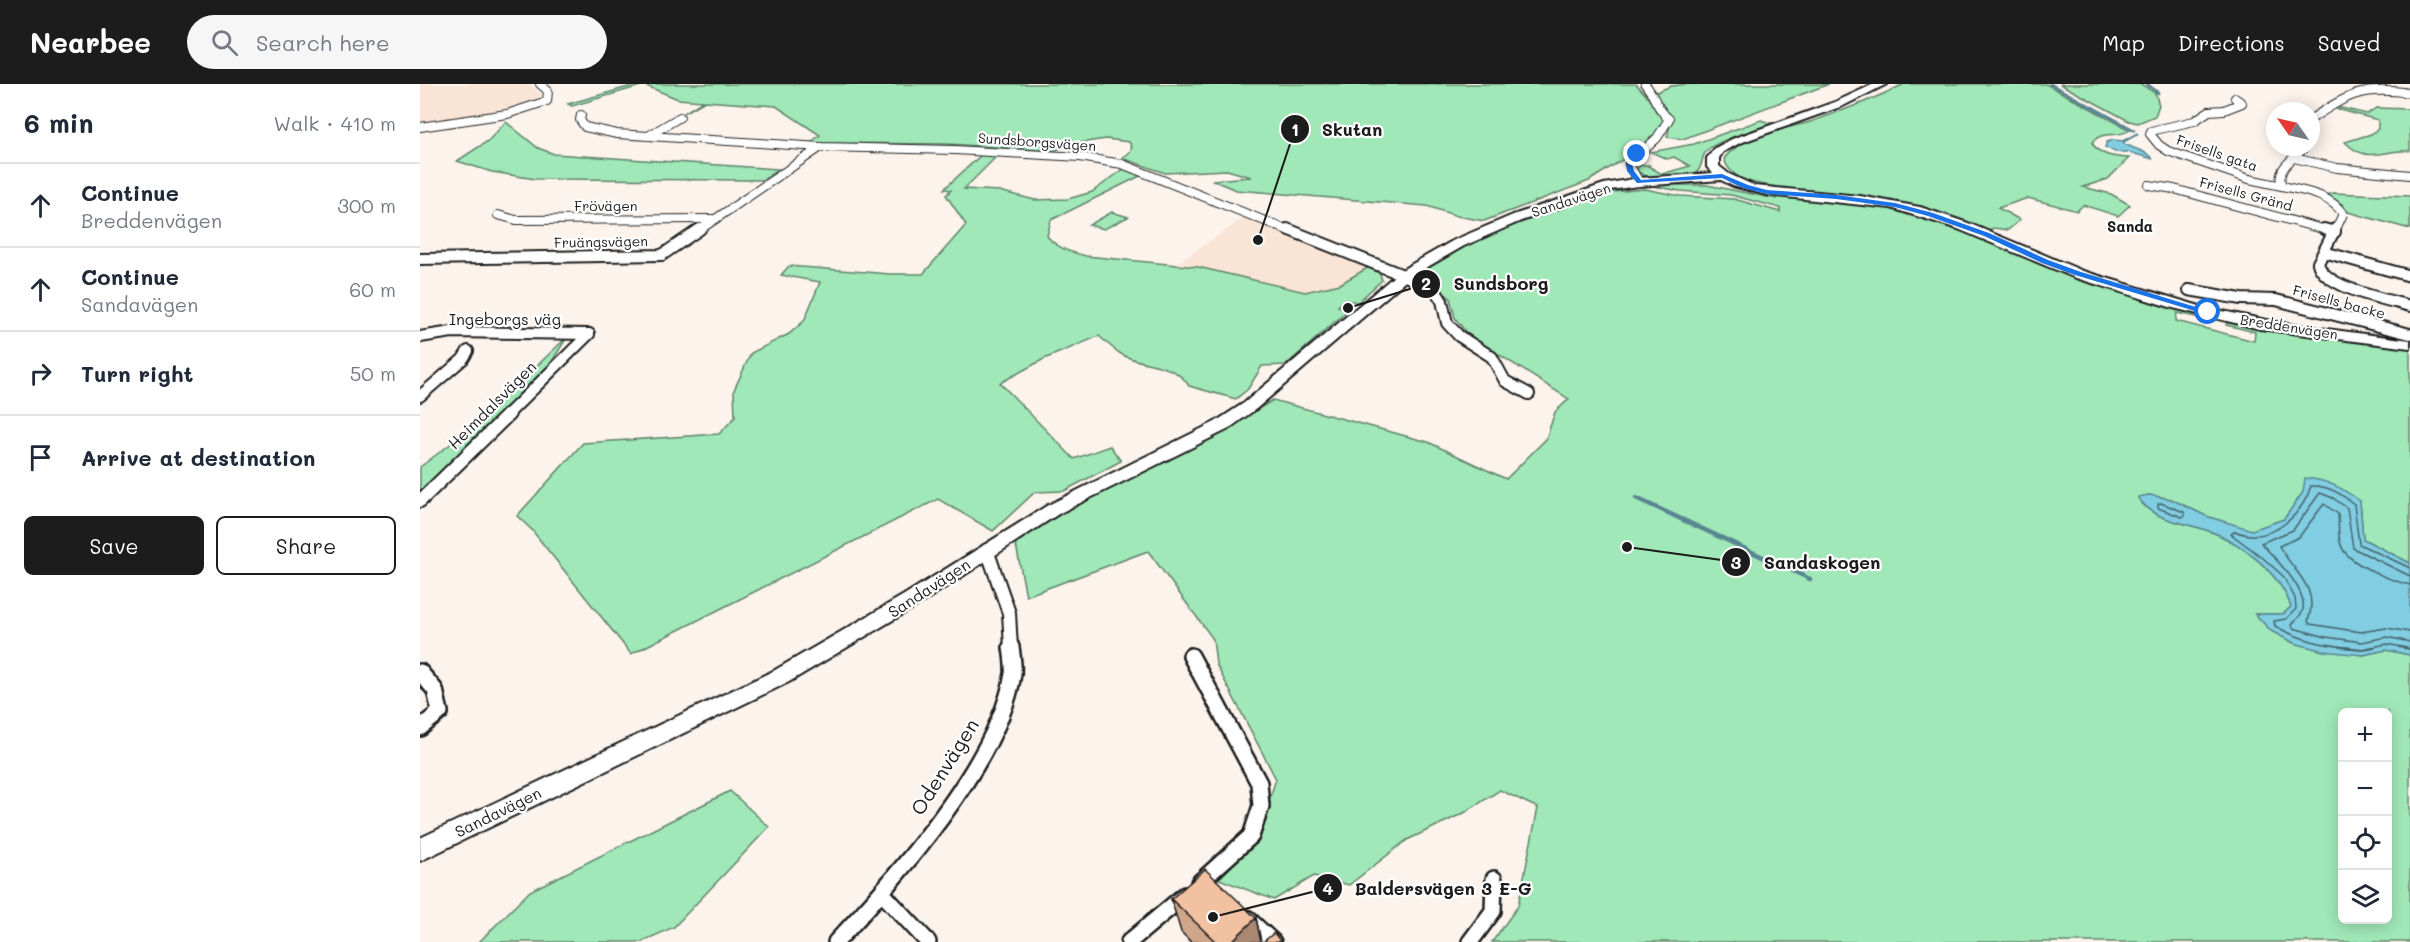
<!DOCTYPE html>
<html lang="en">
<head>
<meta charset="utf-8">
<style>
  :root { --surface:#fff; --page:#f6f6f7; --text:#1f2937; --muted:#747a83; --line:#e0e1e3; --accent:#1c1c1c }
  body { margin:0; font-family:Mali,sans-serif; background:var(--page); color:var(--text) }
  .controls { position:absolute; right:18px; bottom:18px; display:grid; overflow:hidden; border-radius:9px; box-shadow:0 3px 15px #0003 }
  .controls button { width:54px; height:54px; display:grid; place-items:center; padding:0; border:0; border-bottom:2px solid var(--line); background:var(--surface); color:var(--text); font:30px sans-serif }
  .compass { position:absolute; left:1846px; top:18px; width:54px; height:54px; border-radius:50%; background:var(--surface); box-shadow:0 3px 15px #0003; rotate:304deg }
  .stop { position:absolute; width:18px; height:18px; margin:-14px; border:4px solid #1a73e8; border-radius:50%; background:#fff }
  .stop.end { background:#1a73e8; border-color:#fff; box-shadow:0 2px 6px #0008 }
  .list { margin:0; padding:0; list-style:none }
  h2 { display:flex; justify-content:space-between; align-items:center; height:78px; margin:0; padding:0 24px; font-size:26px }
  h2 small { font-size:20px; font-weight:400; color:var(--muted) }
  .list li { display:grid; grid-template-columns:39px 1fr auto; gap:18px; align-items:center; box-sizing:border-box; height:84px; padding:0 24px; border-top:2px solid var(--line) }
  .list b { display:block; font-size:22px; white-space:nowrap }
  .list p { margin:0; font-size:20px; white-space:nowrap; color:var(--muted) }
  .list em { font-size:20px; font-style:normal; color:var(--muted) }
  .actions { display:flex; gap:12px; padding:18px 24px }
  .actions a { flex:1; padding:14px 0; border:2px solid var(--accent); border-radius:9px; text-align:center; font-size:21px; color:var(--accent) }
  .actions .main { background:var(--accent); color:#fff }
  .icon { flex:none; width:33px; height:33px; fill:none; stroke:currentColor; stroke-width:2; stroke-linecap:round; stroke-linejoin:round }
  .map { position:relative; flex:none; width:1990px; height:858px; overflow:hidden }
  header { display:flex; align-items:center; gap:36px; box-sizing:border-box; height:84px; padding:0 30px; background:var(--accent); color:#fff }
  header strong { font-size:28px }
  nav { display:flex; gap:33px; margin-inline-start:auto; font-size:21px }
  .search { width:420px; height:54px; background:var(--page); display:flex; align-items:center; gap:15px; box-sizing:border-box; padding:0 21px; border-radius:33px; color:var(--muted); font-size:22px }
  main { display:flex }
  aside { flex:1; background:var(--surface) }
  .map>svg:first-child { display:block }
  .built { fill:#f9e4d6 }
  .green { fill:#a0e8b7; stroke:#5e826a; stroke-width:1.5; fill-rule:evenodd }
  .water { fill:#81cde1; stroke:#598692; stroke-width:1.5 }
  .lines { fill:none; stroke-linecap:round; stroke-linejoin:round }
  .shore-far1 { stroke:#44636b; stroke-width:1.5 }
  .shore { stroke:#44636b; stroke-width:2 }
  .stream-far1 { stroke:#598692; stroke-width:3 }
  .stream { stroke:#598692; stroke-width:4.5 }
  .street-far3-casing { stroke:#1c1c1c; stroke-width:10 }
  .street-far2-casing { stroke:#1c1c1c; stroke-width:14 }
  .street-far1-casing { stroke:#1c1c1c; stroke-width:16 }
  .street-casing { stroke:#1c1c1c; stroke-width:20 }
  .secondary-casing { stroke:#1c1c1c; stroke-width:4 }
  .street-far3 { stroke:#fff; stroke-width:8 }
  .street-far2 { stroke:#fff; stroke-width:10 }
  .street-far1 { stroke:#fff; stroke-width:12 }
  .street { stroke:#fff; stroke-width:15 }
  .secondary { fill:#fff; fill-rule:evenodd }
  .wall { fill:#d0a68b; stroke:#1c1c1c; stroke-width:1.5 }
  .shaded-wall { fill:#a98771; stroke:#1c1c1c; stroke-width:1.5 }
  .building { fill:#f2c1a2; stroke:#1c1c1c; stroke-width:1.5 }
  .route { fill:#1a73e8 }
  .labels { text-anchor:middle; stroke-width:4.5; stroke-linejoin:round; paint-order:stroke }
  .far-street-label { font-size:14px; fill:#1c1c1c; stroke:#fff }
  .far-neighbourhood-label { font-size:15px; font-weight:bold; fill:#1c1c1c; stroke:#fff }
  .street-label { font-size:16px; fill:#1c1c1c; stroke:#fff }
  .near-street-label { font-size:20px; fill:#1c1c1c; stroke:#fff }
  .leader { fill:none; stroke:#1c1c1c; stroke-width:2 }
  .callout-dot { fill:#1c1c1c; stroke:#fff; stroke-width:2 }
  .mark-label { font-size:18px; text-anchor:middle; font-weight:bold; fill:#fff }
  .callout-label { font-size:18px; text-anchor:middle; font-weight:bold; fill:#1c1c1c; stroke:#fff; stroke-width:4.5; stroke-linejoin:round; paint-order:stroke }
</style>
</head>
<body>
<header>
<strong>Nearbee</strong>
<div class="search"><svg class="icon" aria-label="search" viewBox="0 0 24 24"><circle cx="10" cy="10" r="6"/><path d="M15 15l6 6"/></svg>Search here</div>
<nav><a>Map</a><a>Directions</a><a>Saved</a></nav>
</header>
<main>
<aside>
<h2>6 min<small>Walk · 410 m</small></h2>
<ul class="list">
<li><svg class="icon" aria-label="ahead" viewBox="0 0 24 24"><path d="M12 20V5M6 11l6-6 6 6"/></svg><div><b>Continue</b><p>Breddenvägen</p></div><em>300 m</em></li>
<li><svg class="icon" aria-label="ahead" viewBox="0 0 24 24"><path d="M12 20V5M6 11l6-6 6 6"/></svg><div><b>Continue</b><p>Sandavägen</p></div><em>60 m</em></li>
<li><svg class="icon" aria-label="right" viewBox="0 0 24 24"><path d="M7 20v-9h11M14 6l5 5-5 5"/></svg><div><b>Turn right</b></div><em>50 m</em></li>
<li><svg class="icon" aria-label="arrive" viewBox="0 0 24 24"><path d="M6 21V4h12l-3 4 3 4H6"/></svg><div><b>Arrive at destination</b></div></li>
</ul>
<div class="actions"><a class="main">Save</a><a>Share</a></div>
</aside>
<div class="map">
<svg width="1990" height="858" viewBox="0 0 1990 858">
  <rect width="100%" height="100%" fill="#fcf3ec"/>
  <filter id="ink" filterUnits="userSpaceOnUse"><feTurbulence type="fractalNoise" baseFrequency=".0167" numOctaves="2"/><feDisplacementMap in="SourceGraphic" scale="12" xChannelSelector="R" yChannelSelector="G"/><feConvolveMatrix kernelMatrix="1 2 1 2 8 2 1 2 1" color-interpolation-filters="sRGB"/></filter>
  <g filter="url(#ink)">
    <g class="built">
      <polygon points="0,0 110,0 121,11 116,17 88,27 0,39"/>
      <polygon points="827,132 949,183 920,200 885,208 756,180"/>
    </g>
    <g class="green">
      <polygon points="219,0 1216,0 1227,12 1251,2 1267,0 1409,0 1263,55 1247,53 1251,38 1224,62 1169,97 1064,137 1037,132 1007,122 816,106 792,96 831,93 807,86 745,89 702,74 710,68 712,63 709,58 686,55 659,59 632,67 528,60 390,59 400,51 356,22 285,17 264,29 283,17 258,15 224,1 152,22 148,20"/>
      <path d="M1484 0H1626L1710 46C1698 55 1682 45 1672 59 1680 72 1694 73 1709 74L1688 95 1663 103 1691 110 1710 121 1698 132 1663 121 1657 127 1608 114 1578 124 1600 136 1588 146 1573 144 1561 154 1645 190 1776 230 1777 233 1757 229 1756 237 1834 257 1835 248 1806 241 1808 237 1990 262V479L1943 455 1940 417 1884 408 1864 435 1832 447 1786 432 1751 415 1729 411 1718 414C1732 436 1759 437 1783 445 1818 456 1860 488 1871 523L1863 530H1835L1851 547 1874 559 1943 571 1966 566 1990 571V858H1072L1098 822 1118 724 1080 706 1044 729 987 756 929 801 894 792 854 816 799 795 836 756 856 695 796 580 793 555 728 467 606 512 595 456C679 405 770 368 853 316L1008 358 1086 395 1126 355 1135 328 1149 315 1048 251 1035 234 1030 214 1005 192 1008 184 1041 164 1081 146 1182 109 1225 105 1260 112 1314 115 1360 128V124L1311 111 1260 107 1228 101H1287L1357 115 1356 103C1335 99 1311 97 1304 75 1319 52 1367 45 1393 37 1424 26 1455 15 1484 0ZM1922 628H1968V836H1922Z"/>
      <polygon points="1640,0 1721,0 1735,9 1739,21 1735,32 1718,39 1709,37"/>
      <path d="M1917 23 1947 30 1956 24 1990 25V67C1965 65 1947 81 1925 58L1951 50 1958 45V36L1913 24Z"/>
      <path d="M1341 36 1353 40C1336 46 1298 55 1286 67 1281 74 1283 82 1277 88 1262 93 1226 100 1216 85L1221 81H1230L1228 82 1242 90 1270 82 1254 73 1247 75 1231 68 1274 60Z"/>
      <polygon points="86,38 118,64 134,70 359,85 342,96 115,95 72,88 37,77 68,57"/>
      <path d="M561 71 577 72 544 105 579 107 615 116 648 115 672 108 705 84 722 91 631 136 627 152C638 165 650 168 666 172L778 183 885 208 920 200 949 183 960 190 962 196 938 218 925 216 918 222 926 228 866 281 842 282 828 305 816 315 769 302C755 278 723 283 701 270 693 265 686 258 679 252L624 275 580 299 654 375 690 362 701 377 644 407 615 408 573 447 518 415 211 570 111 445 97 432 163 359 299 350 315 333 314 306 331 269 369 250 384 237 400 198 361 191 369 182 470 190H503L546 141 526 111 531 106 524 105Z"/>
      <polygon points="1913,109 1990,112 1990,145 1928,128 1922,120 1906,111"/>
      <polygon points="692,128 708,133 684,145 669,141"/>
      <polygon points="147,253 126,287 0,408 0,383 53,343"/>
      <polygon points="310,707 349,743 254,843 221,858 59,858 110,807"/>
    </g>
    <g class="water">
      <polygon points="1693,56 1704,57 1704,60 1726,69 1733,75 1708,68 1695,68 1685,63 1687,58"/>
      <path d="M1885 394C1908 396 1922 404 1940 417L1943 455 1990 479V571L1966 566 1943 571 1903 567 1874 559 1851 547 1835 530H1863L1871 523C1860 488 1818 455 1783 445 1759 437 1732 436 1718 413L1729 411 1751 415 1786 432 1832 446 1864 435 1883 408Z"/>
    </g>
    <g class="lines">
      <g class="shore-far1">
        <polygon points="1741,419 1764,428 1765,432 1762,433 1738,424 1738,420"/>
        <path d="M1990 492 1933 464 1927 424 1913 414 1900 409 1873 446 1841 459C1854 474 1887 504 1883 525 1882 531 1876 536 1872 540L1873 544 1906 553 1942 558 1967 553 1990 558"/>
        <path d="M1990 501C1973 497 1934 482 1924 467 1917 457 1919 441 1918 430L1904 420 1879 453 1859 462C1874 489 1900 503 1888 537L1890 540 1941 548 1966 544 1990 548"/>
        <path d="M1935 564C1904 561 1882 557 1855 542L1854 537 1866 535 1876 525 1875 514 1863 492 1843 474 1811 450 1815 447C1849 462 1881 433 1891 402 1908 401 1921 410 1934 420L1939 460 1990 484"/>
        <polyline points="1947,564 1967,560 1986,564"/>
      </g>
      <g class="shore">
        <polyline points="1920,563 1943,565 1954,563"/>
        <polyline points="1979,563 1990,565"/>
      </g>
      <g class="stream-far1">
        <polyline points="1630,0 1714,46"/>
        <polyline points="1727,0 1738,9"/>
        <polyline points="1704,57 1717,50"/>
      </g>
      <polyline class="stream" points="1216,414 1390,495"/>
      <defs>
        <g id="street-far3">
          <polyline points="1815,14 1822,19 1804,26 1789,27 1774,37 1731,47 1730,50 1739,61 1748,67 1829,95 1862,102"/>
          <polyline points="161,31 160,36 165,43 197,50 401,63 535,66 660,73 702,80 870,147"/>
          <path d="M1891 35C1929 10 1943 2 1990 9"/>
          <polyline points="0,43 87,30 127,17 128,7 120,0"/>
          <polyline points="228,52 260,33"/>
          <path d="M1882 63 1883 65C1872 76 1855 85 1862 102 1884 107 1910 110 1923 130L1915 147"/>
          <polyline points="1874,74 1917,84 1990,91"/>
          <path d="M1219 98 1209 80 1237 54 1249 35C1237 26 1235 12 1225 0"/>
          <polyline points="1729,101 1754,105 1910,147"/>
          <polyline points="78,131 96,136 294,135"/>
          <polyline points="278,147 401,63"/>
        </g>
        <g id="street-far2">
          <polyline points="867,145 1013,203 1022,217 1027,239 1039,252 1072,273 1085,297 1109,310"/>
          <polyline points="1904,145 1915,148"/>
          <path d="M1915 145 1898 179C1903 204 1969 216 1990 222"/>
          <polyline points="1904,168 1990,192"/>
          <polyline points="0,175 242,171 280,145"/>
          <polyline points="1769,206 1821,215 1856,216 1990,250"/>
          <polyline points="0,253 32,248 169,250"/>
          <polyline points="0,312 43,275 48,267"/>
          <polyline points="87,331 169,250"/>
        </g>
        <g id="street-far1">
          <polyline points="0,417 89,330"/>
          <polyline points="567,466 589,529 591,564"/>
        </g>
        <g id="street">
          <polyline points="771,572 839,699 841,722 831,752 779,799"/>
          <polyline points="0,588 15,606 20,628 0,644"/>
          <polyline points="462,809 508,858"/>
          <polyline points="827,834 853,858"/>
          <path d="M416 858C476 794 579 678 593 590 594 582 592 571 591 563"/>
          <polyline points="709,858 765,811"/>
          <polyline points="1050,858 1073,827 1074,795"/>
        </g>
        <polygon id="secondary" points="1454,0 1467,0 1423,22 1320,59 1303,68 1299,74 1299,82 1309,90 1335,102 1440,112 1500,123 1548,139 1663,187 1783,223 1861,239 1990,256 1990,264 1840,245 1753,224 1653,193 1538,145 1471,124 1347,111 1313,102 1301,96 1219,102 1190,106 1101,137 1044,162 990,193 836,325 807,346 640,429 498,521 369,598 0,777 0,754 355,586 484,511 628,421 795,338 824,319 980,187 1034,156 1093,131 1184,100 1219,94 1293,89 1287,83 1287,74 1295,64 1312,55 1415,18"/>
      </defs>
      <use href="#street-far3" class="street-far3-casing"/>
      <use href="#street-far2" class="street-far2-casing"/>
      <use href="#street-far1" class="street-far1-casing"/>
      <use href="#street" class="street-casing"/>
      <use href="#secondary" class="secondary-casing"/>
      <use href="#street-far3" class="street-far3"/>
      <use href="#street-far2" class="street-far2"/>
      <use href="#street-far1" class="street-far1"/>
      <use href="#street" class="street"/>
      <use href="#secondary" class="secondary"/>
    </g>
    <polygon class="wall" points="751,815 836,834 841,858 771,858 761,848"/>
    <polygon class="shaded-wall" points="836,834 841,858 811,858"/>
    <g class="building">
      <polygon points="785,785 836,834 811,858 796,858 751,815"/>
      <polygon points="854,849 861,858 843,858"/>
    </g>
  </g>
  <polygon class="route" points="1215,69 1220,70 1212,80 1214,87 1221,96 1302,90 1328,101 1347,106 1416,111 1475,119 1513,129 1569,149 1628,176 1661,188 1792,228 1785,230 1655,191 1622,179 1564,152 1508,132 1475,123 1416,115 1347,110 1323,104 1302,94 1217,99 1207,87 1206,80"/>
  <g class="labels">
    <g class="far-street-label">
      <text transform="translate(617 58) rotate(4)" y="5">Sundsborgsvägen</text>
      <text transform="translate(1797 69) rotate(19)" y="5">Frisells gata</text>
      <text transform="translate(1826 110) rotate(15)" y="5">Frisells Gränd</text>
      <text transform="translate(1151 116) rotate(-18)" y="5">Sandavägen</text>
      <text x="186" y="127">Frövägen</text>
      <text transform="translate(181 158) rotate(-1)" y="5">Fruängsvägen</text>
      <text transform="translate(1919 218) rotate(15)" y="5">Frisells backe</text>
      <text transform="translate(1869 243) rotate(9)" y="5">Breddenvägen</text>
    </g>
    <g class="far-neighbourhood-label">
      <text x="1710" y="148">Sanda</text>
    </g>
    <g class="street-label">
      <text x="85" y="241">Ingeborgs väg</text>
      <text transform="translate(72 321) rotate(-45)" y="6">Heimdalsvägen</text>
      <text transform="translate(509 504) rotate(-33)" y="6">Sandavägen</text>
      <text transform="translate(78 728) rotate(-26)" y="6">Sandavägen</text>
    </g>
    <g class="near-street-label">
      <text transform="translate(525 683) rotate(-58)" y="7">Odenvägen</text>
    </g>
  </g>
  <path class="leader" d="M838 156L875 45M928 224L1006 200M1207 463L1316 478M793 833L908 804"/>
  <g class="callout-dot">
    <circle cx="838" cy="156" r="6"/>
    <circle cx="928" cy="224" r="6"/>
    <circle cx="1207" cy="463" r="6"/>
    <circle cx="793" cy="833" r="6"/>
    <circle cx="875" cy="45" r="15"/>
    <circle cx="1006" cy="200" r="15"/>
    <circle cx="1316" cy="478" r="15"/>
    <circle cx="908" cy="804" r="15"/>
  </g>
  <g class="mark-label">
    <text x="875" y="52">1</text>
    <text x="1006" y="206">2</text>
    <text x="1316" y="485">3</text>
    <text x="908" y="811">4</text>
  </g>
  <g class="callout-label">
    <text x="932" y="52">Skutan</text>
    <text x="1081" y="206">Sundsborg</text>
    <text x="1402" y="485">Sandaskogen</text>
    <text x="1023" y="811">Baldersvägen 3 E-G</text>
  </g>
</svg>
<div class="controls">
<button>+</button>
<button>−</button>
<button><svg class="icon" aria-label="locate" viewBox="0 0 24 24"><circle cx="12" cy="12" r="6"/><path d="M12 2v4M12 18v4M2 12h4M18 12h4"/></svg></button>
<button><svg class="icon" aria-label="layers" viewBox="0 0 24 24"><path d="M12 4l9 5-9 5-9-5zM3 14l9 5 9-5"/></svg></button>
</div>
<svg class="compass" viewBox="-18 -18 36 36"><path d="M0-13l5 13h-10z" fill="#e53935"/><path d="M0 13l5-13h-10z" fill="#747a83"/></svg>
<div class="stop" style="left:1788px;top:228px"></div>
<div class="stop end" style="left:1217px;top:70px"></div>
</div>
</main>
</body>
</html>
